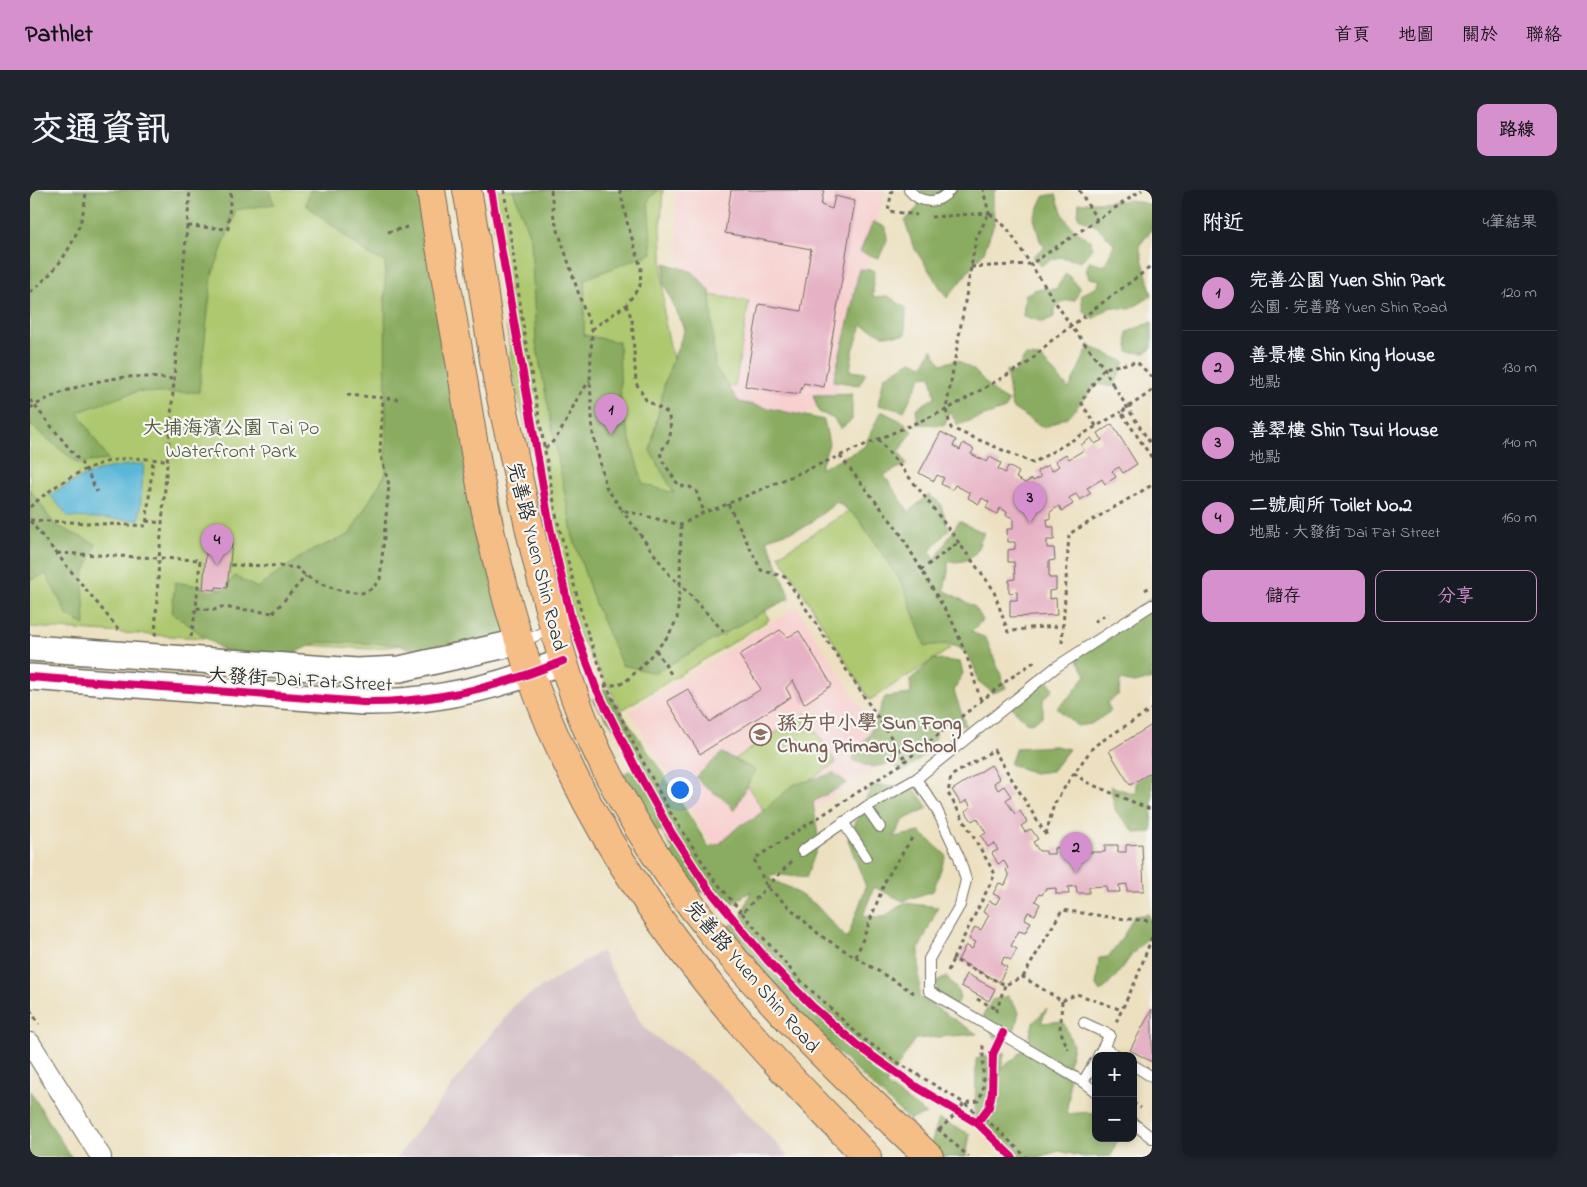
<!DOCTYPE html>
<html lang="zh-TW">
<head>
<meta charset="utf-8">
<style>
  :root { --surface:#171b24; --page:#20242c; --text:#f1f3f6; --muted:#9ea1a6; --line:#363941; --accent:#d690ce }
  body { margin:0; font-family:"Indie Flower","LXGW WenKai TC",sans-serif; background:var(--page); color:var(--text) }
  .controls { position:absolute; right:15px; bottom:15px; display:grid; overflow:hidden; border-radius:10px; box-shadow:0 2px 8px #0003 }
  .controls button { width:45px; height:45px; display:grid; place-items:center; padding:0; border:0; border-bottom:1px solid var(--line); background:var(--surface); color:var(--text); font:25px sans-serif }
  .you { position:absolute; left:649px; top:599px; width:18px; height:18px; margin:-12px; border:4px solid #fff; border-radius:50%; background:#1a73e8; box-shadow:0 0 0 8px #1a73e833 }
  .badge { display:grid; place-items:center; width:32px; height:32px; border-radius:50%; background:var(--accent); color:#111; font-size:16px; font-weight:700 }
  .pin { position:absolute; translate:-50% -41px; filter:drop-shadow(0 1px 2px #0008) }
  .pin::after { content:''; position:absolute; top:26px; width:18px; height:15px; background:inherit; clip-path:polygon(0 0,100% 0,50% 100%) }
  .list { margin:0; padding:0; list-style:none }
  h2 { display:flex; justify-content:space-between; align-items:center; height:65px; margin:0; padding:0 20px; font-size:21px }
  h2 small { font-size:16px; font-weight:400; color:var(--muted) }
  .list li { display:grid; grid-template-columns:32px 1fr auto; gap:15px; align-items:center; box-sizing:border-box; height:75px; padding:0 20px; border-top:1px solid var(--line) }
  .list b { display:block; font-size:19px; white-space:nowrap }
  .list p { margin:0; font-size:16px; white-space:nowrap; color:var(--muted) }
  .list em { font-size:16px; font-style:normal; color:var(--muted) }
  .actions { display:flex; gap:10px; padding:15px 20px }
  .actions a { flex:1; padding:11px 0; border:1px solid var(--accent); border-radius:10px; text-align:center; font-size:18px; color:var(--accent) }
  .actions .main { background:var(--accent); color:#111 }
  .map { position:relative; flex:none; width:1122px; height:967px; overflow:hidden; border-radius:10px }
  header { display:flex; align-items:center; gap:30px; box-sizing:border-box; height:70px; padding:0 25px; background:var(--accent); color:#111 }
  header strong { font-size:24px }
  nav { display:flex; gap:28px; margin-inline-start:auto; font-size:18px }
  .intro { display:flex; align-items:center; justify-content:space-between; box-sizing:border-box; height:120px; padding:0 30px }
  h1 { margin:0; font-size:35px }
  .button { padding:12px 22px; border-radius:10px; background:var(--accent); color:#111; font-size:18px; font-weight:700 }
  main { display:flex; gap:30px; padding:0 30px }
  aside { flex:1; background:var(--surface); border-radius:10px; box-shadow:0 2px 8px #0003 }
  .map>svg:first-child { display:block }
  .built { fill:#f7d0cf }
  .industrial { fill:#d2bec5 }
  .green { fill:#adc86e; stroke:#6c7a4c }
  .forest { fill:#8aac61; stroke:#5a6c46 }
  .water { fill:#5ab7d8; stroke:#427182 }
  .building { fill:#e6b1c4 }
  .lines { fill:none; stroke-linecap:round; stroke-linejoin:round }
  .service-casing { stroke:#6f6a5f; stroke-width:12 }
  .minor-casing { stroke:#6f6a5f; stroke-width:22 }
  .tertiary-casing { stroke:#6f6a5f; stroke-width:28 }
  .primary-casing { stroke:#6f6a5f; stroke-width:30 }
  .path { stroke:#6f6a5f; stroke-width:3; stroke-dasharray:4 4; stroke-linecap:butt }
  .service { stroke:#fff; stroke-width:10 }
  .minor { stroke:#fff; stroke-width:20 }
  .tertiary { stroke:#fff; stroke-width:25 }
  .primary { stroke:#f6be87; stroke-width:28 }
  .path-bridge { stroke:#6f6a5f; stroke-width:3; stroke-dasharray:4 4; stroke-linecap:butt }
  .cycleway-casing { stroke:#f6f6f2; stroke-width:11 }
  .cycleway { stroke:#d6006c; stroke-width:8 }
  .labels { text-anchor:middle; stroke-width:4.5; stroke-linejoin:round; paint-order:stroke }
  .park-label { font-size:20px; fill:#525a3f; stroke:#f6f6f2 }
  .street-label { font-size:20px; fill:#2b2b2b; stroke:#f6f6f2 }
  .education-label { font-size:20px; font-weight:bold; fill:#785e54; stroke:#f6f6f2; text-anchor:start }
</style>
</head>
<body>
<header>
<strong>Pathlet</strong>
<nav><a>首頁</a><a>地圖</a><a>關於</a><a>聯絡</a></nav>
</header>
<div class="intro"><h1>交通資訊</h1><a class="button">路線</a></div>
<main>
<div class="map">
<svg width="1122" height="967" viewBox="0 0 1122 967">
  <rect width="100%" height="100%" fill="#f6f6f2"/>
  <filter id="ink" filterUnits="userSpaceOnUse"><feTurbulence type="fractalNoise" baseFrequency=".02" numOctaves="2"/><feDisplacementMap in="SourceGraphic" scale="10" xChannelSelector="R" yChannelSelector="G"/><feConvolveMatrix kernelMatrix="1 2 1 2 8 2 1 2 1" color-interpolation-filters="sRGB"/></filter>
  <filter id="wash" filterUnits="userSpaceOnUse"><feTurbulence type="fractalNoise" baseFrequency=".0096" numOctaves="4" result="noise"/><feDisplacementMap in="SourceGraphic" scale="20" xChannelSelector="R" yChannelSelector="G"/><feGaussianBlur stdDeviation="1.12" result="paint"/><feColorMatrix in="noise" values="0 0 0 0 0 0 0 0 0 0 0 0 0 0 0 0 0 1.4 0 .05"/><feComposite in="paint" operator="in"/></filter>
  <g filter="url(#wash)">
    <rect width="100%" height="100%" fill="#ece0c0"/>
    <g class="built">
      <polygon points="645,0 855,0 807,202 696,281 655,157"/>
      <polygon points="767,417 863,567 697,674 671,638 600,521"/>
    </g>
    <polygon class="industrial" points="571,761 614,838 692,896 759,967 367,967 486,813"/>
    <g class="green">
      <polygon points="0,0 353,0 401,451 342,459 0,437"/>
      <polygon points="459,0 633,0 631,31 634,128 653,216 739,430 592,520 549,446 528,365 484,190"/>
      <polygon points="673,104 719,111 705,197 659,189"/>
      <polygon points="830,314 920,459 840,510 749,365"/>
      <polygon points="775,524 806,573 733,620 701,571"/>
    </g>
    <g class="forest">
      <polygon points="0,0 239,0 244,14 206,20 182,86 169,202 127,203 108,201 48,222 78,270 47,273 2,236 0,237"/>
      <polygon points="280,0 404,0 490,448 433,477 367,454 289,452 249,469 205,469 142,423 145,392 193,400 205,386 227,398 278,362 319,345 356,283 355,72 338,64 276,15"/>
      <path d="M483 0H628L618 11 622 63 555 89 554 145 589 152 591 217 613 294 644 303 620 261 635 191 655 139 634 94 635 73 663 82 680 101 685 177 709 212 794 230 799 254 790 279 834 257 851 221 875 233 882 242 869 262 877 274 854 285 879 322 898 305 910 313 919 339 900 361 905 370 929 331 954 343C944 367 945 372 918 372V382L914 400 945 417 953 430 941 442 956 448 976 498 963 503 948 491C945 475 938 458 920 455 912 453 903 456 895 456L873 395 828 328 807 312 775 337 737 349 760 408 718 430 625 483 592 475 565 414 543 347 506 153 501 50Z"/>
      <polygon points="891,0 967,0 963,3 964,34 954,62 917,108 883,56 875,31 888,17"/>
      <path d="M1026 4C1034 31 1038 36 1061 51L1062 58 1051 72C1030 66 1029 65 1010 76L1003 66 1015 57 1010 51 1004 28 1014 6Z"/>
      <polygon points="1101,10 1122,15 1122,39 1109,56 1122,106 1100,119 1081,117 1063,129 1053,121 1051,105 1067,97 1070,90 1059,88 1056,79 1060,71 1075,76 1084,54 1068,37 1048,27 1049,13"/>
      <polygon points="843,32 856,37 857,50 849,68 830,62"/>
      <polygon points="829,79 844,80 843,107 858,106 876,118 875,145 853,145 832,135 823,161 820,181 836,183 829,195 803,191 820,125"/>
      <polygon points="1036,83 1050,98 1045,110 1034,111 1024,119 1024,127 1013,132 993,126 995,105 1006,99 1026,99"/>
      <polygon points="1122,132 1122,158 1115,163 1098,162 1097,142"/>
      <polygon points="1059,156 1095,172 1084,197 1067,194 1039,226 1014,238 982,218 976,180 985,183 995,166 1010,167 1039,199"/>
      <polygon points="902,159 911,174 927,170 945,181 966,204 978,211 975,219 928,235 919,221 915,235 888,234 886,219 905,207 901,186 891,187 874,221 848,215 854,187 881,171 894,175"/>
      <polygon points="822,204 822,230 810,239 804,229 789,222 783,205"/>
      <polygon points="0,299 25,335 66,354 53,387 55,435 38,426 16,384 0,390"/>
      <polygon points="1122,407 1122,489 1104,493 1090,490 1089,504 1077,513 1081,521 1061,534 1047,536 1027,518 1043,503 1056,485 1044,464"/>
      <polygon points="903,469 930,472 933,483 924,501 936,536 910,532 901,560 874,581 860,574 841,577 822,570 827,559 840,544 855,507 881,504 880,490"/>
      <polygon points="1009,485 1023,497 1021,502 1013,510 1013,526 1001,533 996,532 982,518 989,501 1002,503"/>
      <polygon points="575,498 627,575 679,657 689,654 710,635 722,630 763,595 804,583 817,593 783,612 789,653 776,688 744,684 738,688 760,698 785,714 817,749 836,697 818,650 842,595 884,598 898,618 873,630 864,647 890,642 916,665 903,701 873,711 844,697 833,726 854,727 874,713 908,717 889,759 889,807 947,844 885,849 856,895 896,924 879,930 685,746 711,728 721,701 702,714 654,695 624,671 644,662 631,640 609,650 586,587 605,579 587,542 562,510"/>
      <polygon points="1025,556 1039,559 1022,581 1004,583 980,574 986,558"/>
      <path d="M692 563 725 580 704 621C696 605 675 602 666 587Z"/>
      <polygon points="1122,576 1122,642 1106,643 1086,622 1080,596 1105,604 1107,586"/>
      <path d="M1118 724 1122 731V746C1100 759 1091 787 1070 802L1066 796 1069 768 1078 767 1093 747 1104 726Z"/>
      <polygon points="917,787 928,801 930,809 921,819 908,813 906,792"/>
      <polygon points="978,806 989,822 985,838 974,850 964,847 953,826 962,810"/>
      <polygon points="1017,818 1011,833 1033,831 1043,855 1039,873 1039,907 1036,924 1059,922 1066,926 1066,948 1088,948 1081,966 1054,967 1029,961 1009,967 989,967 945,928 946,869 975,862 971,878 984,869 998,853 1003,833"/>
      <polygon points="0,901 41,967 0,967"/>
      <polygon points="909,929 940,944 936,967 907,967 900,957"/>
    </g>
    <path class="water" d="M114 274 109 330 39 327 20 305C55 284 73 276 114 274Z"/>
    <g id="blocks">
      <g class="building">
        <polygon points="701,0 794,0 791,15 802,19 805,6 825,11 794,197 774,193 769,204 762,204 715,196 729,114 771,121 781,59 695,43"/>
        <polygon points="1082,234 1107,274 1093,283 1089,277 1082,281 1086,287 1075,294 1072,289 1057,298 1061,303 1050,310 1046,304 1039,308 1043,314 1032,321 1029,316 1020,322 1020,329 1017,329 1018,337 1024,337 1024,350 1017,350 1017,358 1024,358 1025,370 1019,371 1019,388 1026,388 1026,400 1019,401 1019,409 1026,408 1027,425 980,427 980,410 987,410 987,402 979,403 979,390 985,389 984,372 978,372 978,360 985,359 985,352 978,352 977,339 983,339 983,328 976,325 977,322 970,318 967,324 956,318 959,312 952,308 949,314 938,308 940,303 925,295 922,300 911,294 914,288 907,285 904,291 889,283 911,242 926,250 923,256 930,260 933,253 944,259 941,264 957,272 960,267 971,273 968,279 975,283 978,276 989,282 986,288 995,293 1002,289 1003,291 1011,287 1007,281 1018,275 1022,281 1029,276 1025,271 1036,264 1039,269 1054,260 1051,255 1061,248 1065,254 1072,250 1068,243"/>
        <polygon points="177,351 202,354 197,398 186,397 186,400 173,399"/>
        <polygon points="750,440 758,447 769,441 802,495 774,514 763,490 756,498 761,507 670,564 637,511 658,499 679,532 731,499 709,465"/>
        <polygon points="1122,535 1122,582 1100,595 1079,561"/>
        <polygon points="961,575 970,589 964,593 968,600 974,596 981,606 976,610 985,624 990,621 997,632 991,636 995,642 1001,639 1008,649 1003,652 1009,661 1016,661 1016,664 1024,664 1024,658 1037,657 1037,664 1045,664 1045,657 1058,656 1058,662 1075,662 1075,655 1088,655 1088,662 1096,662 1096,655 1112,654 1114,701 1097,701 1097,694 1089,695 1090,702 1077,702 1076,696 1059,697 1059,703 1047,703 1046,696 1038,697 1039,704 1026,704 1026,698 1015,699 1012,705 1009,704 1005,711 1010,714 1005,725 998,722 995,729 1001,732 995,743 989,741 981,756 987,759 981,770 974,767 971,774 977,777 969,792 928,770 936,755 942,759 946,752 939,749 945,737 951,740 959,725 953,722 959,711 966,714 970,707 963,704 969,693 975,695 979,686 976,680 978,678 974,671 968,674 962,663 968,660 964,653 958,657 951,646 956,643 947,628 942,631 935,621 941,617 937,610 931,614 922,600"/>
        <polygon points="937,784 965,799 959,811 931,796"/>
        <polygon points="1122,819 1122,872 1100,860"/>
      </g>
    </g>
  </g>
  <g filter="url(#ink)">
    <use href="#blocks" fill-opacity="0" stroke="#6f6a5f" stroke-width="1"/>
    <g class="lines">
      <defs>
        <g id="service">
          <path d="M879 0C891 14 908 15 920 0"/>
          <polyline points="490,452 523,439"/>
          <polyline points="836,617 850,637"/>
          <polyline points="813,632 836,667"/>
          <polyline points="772,661 836,617 886,589"/>
          <polyline points="1054,833 1080,845 1068,866"/>
          <polyline points="1073,858 1088,866"/>
          <polyline points="1103,875 1122,887"/>
          <polyline points="1053,892 1066,870"/>
          <polyline points="1066,902 1053,892 899,801 899,769 930,715 936,690 929,667 906,618 886,589 1026,477 1122,415"/>
          <polyline points="1103,933 1122,948"/>
        </g>
        <polyline id="minor" points="0,853 71,967"/>
        <g id="tertiary">
          <polyline points="0,458 326,481 370,479 489,452"/>
          <path d="M0 487 333 512C402 513 470 497 533 471"/>
        </g>
        <g id="primary">
          <path d="M401 0C410 62 422 122 432 183 441 237 449 292 461 345 479 427 505 508 542 583 587 675 650 763 717 840 755 884 797 925 837 967"/>
          <path d="M437 0C448 58 455 117 465 176 469 201 475 226 481 252 490 297 500 342 511 387 524 439 537 492 558 541 634 716 764 839 899 967"/>
        </g>
      </defs>
      <use href="#service" class="service-casing"/>
      <use href="#minor" class="minor-casing"/>
      <use href="#tertiary" class="tertiary-casing"/>
      <use href="#primary" class="primary-casing"/>
      <g class="path">
        <polyline points="474,0 495,148 527,329 554,433 577,496 602,551 640,622 683,688 712,723 763,670"/>
        <polyline points="521,0 524,28 552,114 562,139 560,191 563,244 569,268 576,297 592,320 651,335 674,322 688,318 916,220 998,173 1021,151 1122,76"/>
        <polyline points="862,0 858,21 887,25"/>
        <polyline points="1049,0 1067,30"/>
        <polyline points="901,27 959,23 953,0"/>
        <polyline points="158,36 198,39 201,0"/>
        <polyline points="358,42 377,37"/>
        <polyline points="941,77 1001,74 1112,0"/>
        <path d="M0 102C33 77 54 41 56 0"/>
        <path d="M596 115 602 129 606 193 616 210 638 223C642 240 643 248 630 262L632 270 649 296 660 297 666 301 674 322"/>
        <polyline points="562,139 596,115 610,96 611,78 597,32 590,0"/>
        <polyline points="1083,195 1074,178 1041,136 977,38 959,23 946,49 916,220 921,238 1003,273 1091,222"/>
        <polyline points="1122,201 1091,222 1122,268"/>
        <polyline points="317,205 368,209"/>
        <polyline points="0,210 56,279 67,302"/>
        <path d="M0 218C29 201 63 190 97 187 112 186 129 188 144 189"/>
        <polyline points="1066,236 1051,212 1074,178 1107,172 1122,187"/>
        <polyline points="848,249 892,303 963,399 978,442 1000,438 1033,436"/>
        <path d="M515 258C530 249 538 226 546 211 550 204 555 197 560 191"/>
        <polyline points="810,266 868,340 924,435 938,470 951,511"/>
        <polyline points="698,314 731,380 755,387 876,570"/>
        <path d="M0 317C28 292 61 271 99 268 111 268 125 270 137 270"/>
        <polyline points="0,330 116,336 123,270"/>
        <polyline points="0,331 90,441"/>
        <polyline points="116,331 132,333"/>
        <polyline points="651,335 650,394 697,445"/>
        <polyline points="27,363 170,370 166,418 184,420 191,417 243,423"/>
        <polyline points="201,375 249,376 267,378 276,386 291,394 309,400 332,403 343,398 350,389 359,295 350,263 353,208"/>
        <polyline points="891,380 929,352"/>
        <polyline points="1115,400 1122,396"/>
        <polyline points="243,423 276,386"/>
        <polyline points="1064,432 1078,423"/>
        <polyline points="125,446 129,369 160,0"/>
        <polyline points="161,447 166,418"/>
        <polyline points="1032,453 1039,344 1122,295"/>
        <polyline points="626,460 641,484"/>
        <polyline points="566,498 594,493 611,477 638,446 647,429 650,394 641,387 592,320"/>
        <polyline points="1044,583 1056,592 1122,620"/>
        <polyline points="1016,644 1024,614 1044,583 1064,556 1122,519"/>
        <polyline points="1016,645 964,560 921,586 918,603 965,684 923,769 975,795 993,787 1032,811 1047,804 1092,820"/>
        <polyline points="712,723 769,789 832,848 862,869 934,913 966,938 996,967"/>
        <polyline points="826,767 856,689 882,648"/>
        <polyline points="918,781 923,769"/>
        <polyline points="993,787 1032,720 1086,728 1122,731"/>
        <polyline points="884,803 791,746 737,697 724,669 870,575 979,489 1007,470"/>
        <polyline points="947,809 967,819"/>
        <polyline points="1032,811 1030,840 1038,859"/>
        <polyline points="0,820 9,834"/>
        <polyline points="966,822 975,795"/>
        <polyline points="1086,832 1106,790 1122,747"/>
        <polyline points="1103,913 1111,918"/>
        <polyline points="908,939 939,967"/>
        <polyline points="909,940 929,921 934,913 948,911 953,902 953,856 955,852"/>
      </g>
      <use href="#service" class="service"/>
      <use href="#minor" class="minor"/>
      <use href="#tertiary" class="tertiary"/>
      <use href="#primary" class="primary"/>
      <polyline class="path-bridge" points="1083,195 1122,256"/>
      <defs>
        <g id="cycleway">
          <polyline points="461,0 520,337 541,428 566,498 613,592 641,642 677,697 738,771 783,817 827,855 888,898 947,933 982,967"/>
          <path d="M0 487 333 512C402 513 470 497 533 471"/>
          <polyline points="947,933 959,917 962,902 963,864 973,843"/>
        </g>
      </defs>
      <use href="#cycleway" class="cycleway-casing"/>
      <use href="#cycleway" class="cycleway"/>
    </g>
  </g>
  <defs>
    <symbol id="school-ring" viewBox="-11 -11 22 22"><circle r="9.5" fill="#f6f6f2" stroke="#8d6e63" stroke-width="1.5"/><path d="M0-5L7-2L0 1L-7-2ZM-4 1L0 2.5L4 1V4Q0 6-4 4Z" fill="#8d6e63"/></symbol>
  </defs>
  <g fill-rule="evenodd">
    <use href="#school-ring" x="718" y="532" width="25" height="25"/>
  </g>
  <g class="labels">
    <g class="park-label">
      <text x="201" y="244">大埔海濱公園 Tai Po<tspan x="201" dy="23">Waterfront Park</tspan></text>
    </g>
    <g class="street-label">
      <text transform="translate(508 366) rotate(76)" y="7">完善路 Yuen Shin Road</text>
      <text transform="translate(270 489) rotate(3)" y="7">大發街 Dai Fat Street</text>
      <text transform="translate(723 786) rotate(49)" y="7">完善路 Yuen Shin Road</text>
    </g>
    <g class="education-label">
      <text x="747" y="539">孫方中小學 Sun Fong<tspan x="747" dy="23">Chung Primary School</tspan></text>
    </g>
  </g>
</svg>
<div class="controls">
<button>+</button>
<button>−</button>
</div>
<div class="you"></div>
<div class="pin badge" style="left:581px;top:245px">1</div>
<div class="pin badge" style="left:1046px;top:683px">2</div>
<div class="pin badge" style="left:1000px;top:333px">3</div>
<div class="pin badge" style="left:187px;top:375px">4</div>
</div>
<aside>
<h2>附近<small>4筆結果</small></h2>
<ul class="list">
<li><span class="badge">1</span><div><b>完善公園 Yuen Shin Park</b><p>公園 · 完善路 Yuen Shin Road</p></div><em>120 m</em></li>
<li><span class="badge">2</span><div><b>善景樓 Shin King House</b><p>地點</p></div><em>130 m</em></li>
<li><span class="badge">3</span><div><b>善翠樓 Shin Tsui House</b><p>地點</p></div><em>140 m</em></li>
<li><span class="badge">4</span><div><b>二號廁所 Toilet No.2</b><p>地點 · 大發街 Dai Fat Street</p></div><em>160 m</em></li>
</ul>
<div class="actions"><a class="main">儲存</a><a>分享</a></div>
</aside>
</main>
</body>
</html>
